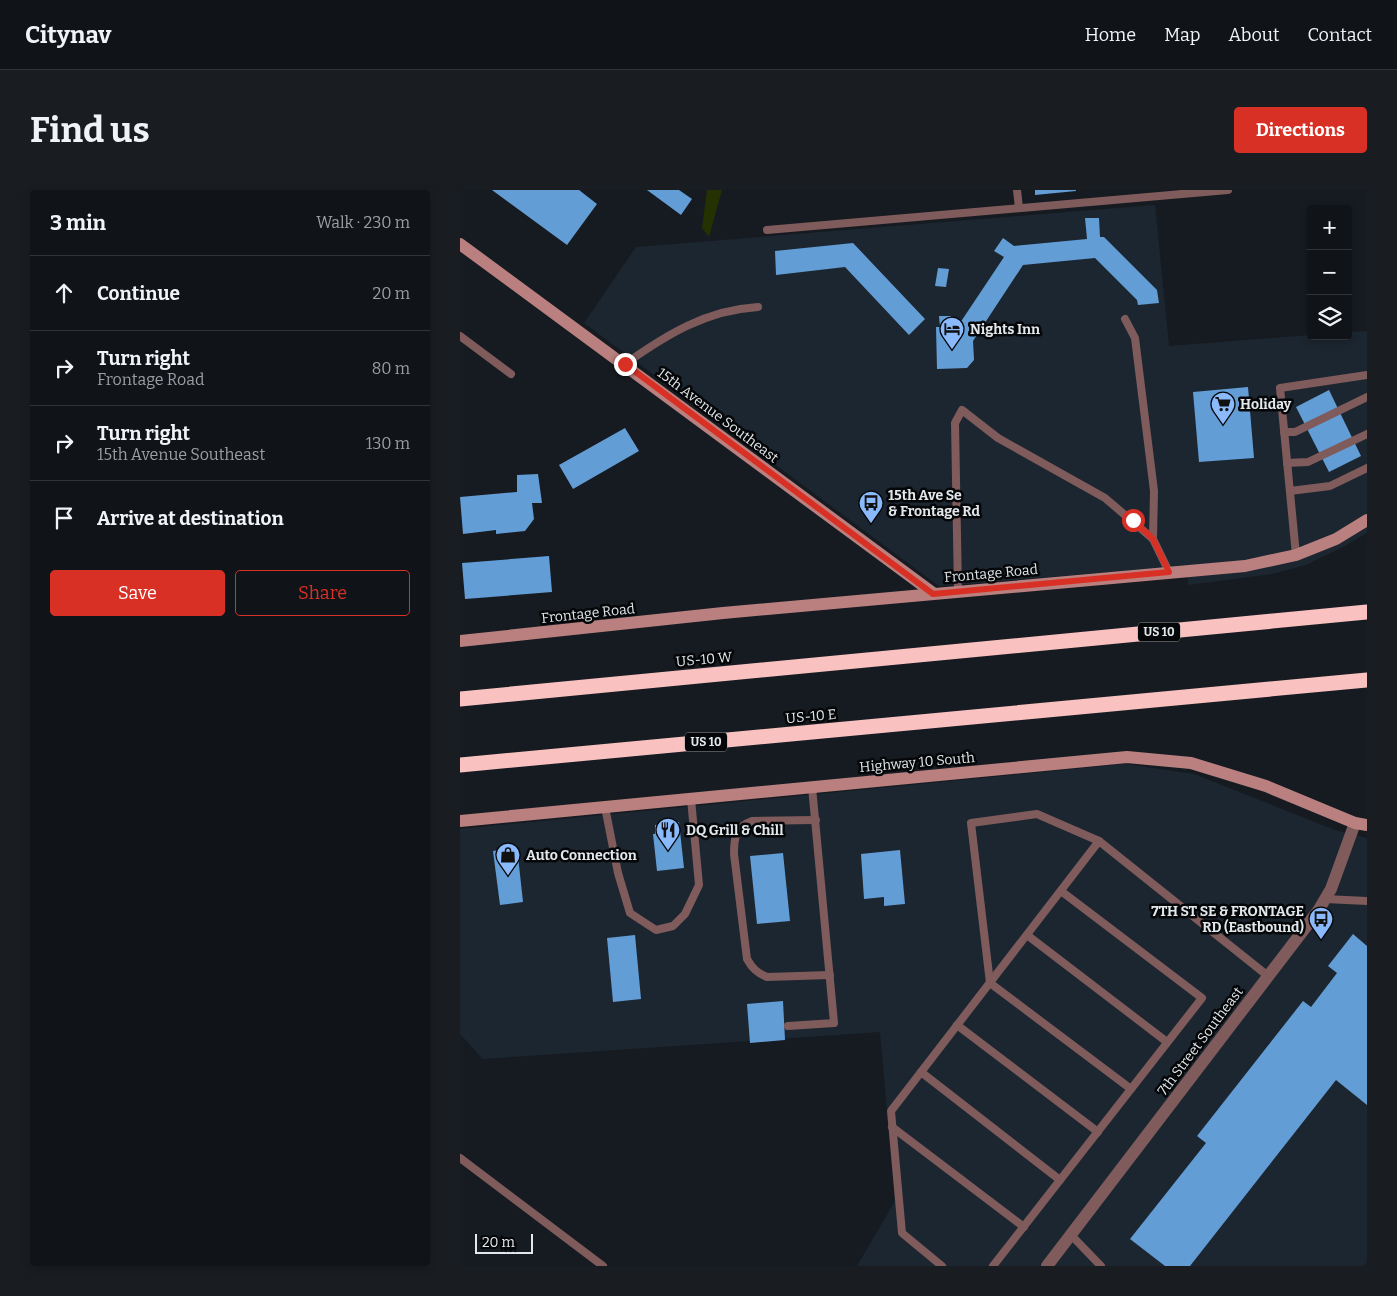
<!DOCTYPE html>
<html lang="en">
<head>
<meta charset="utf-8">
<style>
  :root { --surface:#101419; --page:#191d22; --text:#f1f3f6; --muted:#9c9ea2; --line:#303338; --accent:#d93025 }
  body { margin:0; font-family:Bitter,serif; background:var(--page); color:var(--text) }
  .controls { position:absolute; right:15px; top:15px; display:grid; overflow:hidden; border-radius:5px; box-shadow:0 2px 8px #0003 }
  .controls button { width:45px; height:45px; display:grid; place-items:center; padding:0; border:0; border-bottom:1px solid var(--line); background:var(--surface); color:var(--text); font:25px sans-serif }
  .scale { position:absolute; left:15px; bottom:12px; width:58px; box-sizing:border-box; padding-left:5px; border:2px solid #e2e7eb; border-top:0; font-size:14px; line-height:18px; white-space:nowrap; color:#e2e7eb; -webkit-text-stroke:4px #040608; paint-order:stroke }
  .stop { position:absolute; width:15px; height:15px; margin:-11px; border:4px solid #d93025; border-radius:50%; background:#fff }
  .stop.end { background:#d93025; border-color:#fff; box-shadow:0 1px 5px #0008 }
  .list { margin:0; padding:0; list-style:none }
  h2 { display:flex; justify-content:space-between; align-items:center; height:65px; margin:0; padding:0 20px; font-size:21px }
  h2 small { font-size:16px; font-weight:400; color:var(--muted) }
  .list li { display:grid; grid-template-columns:32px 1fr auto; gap:15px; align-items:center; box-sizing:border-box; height:75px; padding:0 20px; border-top:1px solid var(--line) }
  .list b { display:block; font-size:19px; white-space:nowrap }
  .list p { margin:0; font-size:16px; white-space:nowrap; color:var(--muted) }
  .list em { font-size:16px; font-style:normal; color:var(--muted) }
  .actions { display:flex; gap:10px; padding:15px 20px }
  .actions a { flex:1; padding:11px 0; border:1px solid var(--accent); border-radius:5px; text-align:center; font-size:18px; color:var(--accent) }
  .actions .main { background:var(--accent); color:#fff }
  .icon { flex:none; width:28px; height:28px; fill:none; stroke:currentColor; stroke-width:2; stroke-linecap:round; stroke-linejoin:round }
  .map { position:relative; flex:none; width:907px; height:1076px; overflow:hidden; border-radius:5px }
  header { display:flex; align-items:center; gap:30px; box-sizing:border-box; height:70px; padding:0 25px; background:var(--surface); border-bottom:1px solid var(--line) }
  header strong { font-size:24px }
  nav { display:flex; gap:28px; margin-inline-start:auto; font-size:18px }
  .intro { display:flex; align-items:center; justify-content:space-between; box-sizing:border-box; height:120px; padding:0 30px }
  h1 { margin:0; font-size:35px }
  .button { padding:12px 22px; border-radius:5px; background:var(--accent); color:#fff; font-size:18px; font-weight:700 }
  main { display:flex; gap:30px; padding:0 30px }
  aside { flex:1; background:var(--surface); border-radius:5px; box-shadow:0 2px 8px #0003 }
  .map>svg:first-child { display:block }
  .built { fill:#1c2630 }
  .green { fill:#253100 }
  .building { fill:#639dd6 }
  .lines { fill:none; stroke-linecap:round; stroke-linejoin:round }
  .lane { stroke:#7f5b5b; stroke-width:8 }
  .street { stroke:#7f5b5b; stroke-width:12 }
  .secondary { stroke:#b9807f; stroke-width:12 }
  .highway { stroke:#f9c2c1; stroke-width:15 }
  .route { stroke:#d93025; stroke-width:6 }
  .labels { text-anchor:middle; stroke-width:5; stroke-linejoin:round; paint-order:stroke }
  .shield { fill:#040608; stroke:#9fa4a7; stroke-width:1 }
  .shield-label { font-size:12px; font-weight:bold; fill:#e2e7eb }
  .poi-label { font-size:14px; font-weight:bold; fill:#e2e7eb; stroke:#040608; text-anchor:start }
  .street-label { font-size:14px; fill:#e2e7eb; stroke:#040608 }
</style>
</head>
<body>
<header>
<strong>Citynav</strong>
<nav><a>Home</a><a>Map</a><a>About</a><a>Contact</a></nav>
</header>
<div class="intro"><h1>Find us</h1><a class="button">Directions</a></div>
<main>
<aside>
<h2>3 min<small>Walk · 230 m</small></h2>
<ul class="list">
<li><svg class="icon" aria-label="ahead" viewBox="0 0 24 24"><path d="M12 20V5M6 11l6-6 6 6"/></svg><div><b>Continue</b></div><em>20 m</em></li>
<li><svg class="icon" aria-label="right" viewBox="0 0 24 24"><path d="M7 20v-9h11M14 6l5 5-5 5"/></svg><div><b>Turn right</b><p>Frontage Road</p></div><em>80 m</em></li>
<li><svg class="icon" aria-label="right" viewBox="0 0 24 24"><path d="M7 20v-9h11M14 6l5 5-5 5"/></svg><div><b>Turn right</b><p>15th Avenue Southeast</p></div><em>130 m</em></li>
<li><svg class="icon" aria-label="arrive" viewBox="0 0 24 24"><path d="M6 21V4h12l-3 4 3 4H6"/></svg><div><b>Arrive at destination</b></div></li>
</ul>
<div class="actions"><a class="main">Save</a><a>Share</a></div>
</aside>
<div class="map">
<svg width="907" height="1076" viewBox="0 0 907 1076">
  <rect width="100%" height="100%" fill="#161b21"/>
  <g class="built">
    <polygon points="695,15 709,156 851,145 888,146 888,142 907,141 907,343 885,356 846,375 812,384 728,395 727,376 479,396 124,133 176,57"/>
    <polygon points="665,574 734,584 875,640 907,648 907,1076 397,1076 435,1011 420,842 23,869 0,844 0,639"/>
  </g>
  <polygon class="green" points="247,0 262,0 249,47 242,38"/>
  <g class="building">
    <polygon points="32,0 119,0 137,14 107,55"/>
    <polygon points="187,0 219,0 232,9 221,25"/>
    <polygon points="575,0 616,0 616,1 575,5"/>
    <polygon points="625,28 639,28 640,47 644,47 697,100 699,113 678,115 677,110 635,68 563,75 513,151 514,170 507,178 477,179 476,137 480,137 479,126 491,126 492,136 498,136 544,67 534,61 543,48 554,56 627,49"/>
    <polygon points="393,53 465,129 449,145 385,77 316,85 315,61"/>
    <polygon points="478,78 489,79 486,97 475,96"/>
    <polygon points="788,197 794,268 739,272 733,202"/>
    <polygon points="869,200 901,266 869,282 836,217"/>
    <polygon points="165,238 179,261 113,299 99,275"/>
    <polygon points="78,284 82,313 72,313 74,329 65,341 36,344 36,340 3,344 0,307 57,302 57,285"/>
    <polygon points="89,366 92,402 5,409 2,373"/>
    <polygon points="219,632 224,678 197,681 193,644 195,644 195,635"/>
    <polygon points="57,657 63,712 40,715 33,661"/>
    <polygon points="440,660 445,714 424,716 424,707 404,709 401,664"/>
    <polygon points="323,663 330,731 297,734 290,666"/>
    <polygon points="893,744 907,756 907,915 876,890 730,1076 705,1076 670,1049 746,953 737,946 843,811 851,817 877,783 868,776"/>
    <polygon points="175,745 181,809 153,812 147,748"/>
    <polygon points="323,811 325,850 290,853 287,814"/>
  </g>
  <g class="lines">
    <g class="lane">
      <polyline points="557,0 559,18"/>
      <polyline points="307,40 768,0"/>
      <polyline points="665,129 675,148 694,301 693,349"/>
      <polyline points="0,146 51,184"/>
      <path d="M165 174C206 145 246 120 298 117"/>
      <polyline points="824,242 835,242 907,207"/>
      <polyline points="827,273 848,272 907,244"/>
      <polyline points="830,301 870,296 907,278"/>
      <polyline points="836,365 820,198 907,185"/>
      <polyline points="498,401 495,233 502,220 538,248 645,308 693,349 709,382"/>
      <polyline points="145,617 158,683 170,723 196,740 213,736 225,724 239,695 231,609"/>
      <path d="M356 630 292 631C275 637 274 648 274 664L287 769C292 778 297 783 307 787L370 785"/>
      <polyline points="639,651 577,624 511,633 530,793 671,899"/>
      <polyline points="865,709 907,711"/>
      <polyline points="567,745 707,852"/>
      <polyline points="497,835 638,942"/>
      <polyline points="328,836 374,833 352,597"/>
      <polyline points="461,882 600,990"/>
      <polyline points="432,937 564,1037"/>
      <polyline points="0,968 143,1076"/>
      <polyline points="611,1045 641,1076"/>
      <polyline points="482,1076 442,1043 431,921 639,651 808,786"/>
      <polyline points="533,1076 742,808 601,701"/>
    </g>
    <polyline class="street" points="587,1076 858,721 871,699 895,633"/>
    <g class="secondary">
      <polyline points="0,54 473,403"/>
      <polyline points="0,451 263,423 785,376 836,365 876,349 907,330"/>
      <polyline points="0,631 667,567 731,573 806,596 895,633 907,635"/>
    </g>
    <g class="highway">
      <polyline points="0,509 907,422"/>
      <polyline points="0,575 907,490"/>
    </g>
  </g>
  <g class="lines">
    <polyline class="route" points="165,174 473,404 709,382 693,349 673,330"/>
  </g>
  <defs>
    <symbol id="hotel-pin" viewBox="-11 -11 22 30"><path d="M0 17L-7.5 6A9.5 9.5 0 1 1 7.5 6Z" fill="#8abafc" stroke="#040608"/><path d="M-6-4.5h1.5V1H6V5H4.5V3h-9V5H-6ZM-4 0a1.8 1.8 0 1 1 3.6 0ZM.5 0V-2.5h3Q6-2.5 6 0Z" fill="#111"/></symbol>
    <symbol id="supermarket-pin" viewBox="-11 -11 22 30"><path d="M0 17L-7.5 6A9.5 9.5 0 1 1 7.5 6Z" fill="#8abafc" stroke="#040608"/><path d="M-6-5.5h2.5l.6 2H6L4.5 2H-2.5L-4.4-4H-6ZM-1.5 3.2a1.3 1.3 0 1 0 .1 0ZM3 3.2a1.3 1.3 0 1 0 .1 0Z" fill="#111"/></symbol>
    <symbol id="bus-pin" viewBox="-11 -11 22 30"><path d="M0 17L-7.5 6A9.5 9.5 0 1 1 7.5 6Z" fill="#8abafc" stroke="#040608"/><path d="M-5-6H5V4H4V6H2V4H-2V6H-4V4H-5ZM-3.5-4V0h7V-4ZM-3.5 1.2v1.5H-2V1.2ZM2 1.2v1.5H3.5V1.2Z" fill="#111"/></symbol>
    <symbol id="restaurant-pin" viewBox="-11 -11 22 30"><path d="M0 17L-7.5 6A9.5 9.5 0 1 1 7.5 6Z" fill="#8abafc" stroke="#040608"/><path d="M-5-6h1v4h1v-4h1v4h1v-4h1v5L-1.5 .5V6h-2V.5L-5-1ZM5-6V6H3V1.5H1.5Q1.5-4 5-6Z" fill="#111"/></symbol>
    <symbol id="shop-pin" viewBox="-11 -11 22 30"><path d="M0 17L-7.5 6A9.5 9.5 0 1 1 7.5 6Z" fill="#8abafc" stroke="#040608"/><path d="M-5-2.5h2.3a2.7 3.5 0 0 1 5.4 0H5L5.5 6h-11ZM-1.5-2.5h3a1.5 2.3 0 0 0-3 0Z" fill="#111"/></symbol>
  </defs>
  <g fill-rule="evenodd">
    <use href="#hotel-pin" x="478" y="125" width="28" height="38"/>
    <use href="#supermarket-pin" x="749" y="200" width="28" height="38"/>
    <use href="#bus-pin" x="397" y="299" width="28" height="38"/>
    <use href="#restaurant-pin" x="194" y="626" width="28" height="38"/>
    <use href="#shop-pin" x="34" y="651" width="28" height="38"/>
    <use href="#bus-pin" x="847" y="715" width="28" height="38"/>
  </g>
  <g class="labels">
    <g class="shield">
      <rect x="678" y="432.5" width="42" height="19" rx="4"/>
      <rect x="225" y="542.5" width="42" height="19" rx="4"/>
    </g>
    <g class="shield-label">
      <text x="699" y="446">US 10</text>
      <text x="246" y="556">US 10</text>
    </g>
    <g class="poi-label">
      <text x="510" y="144">Nights Inn</text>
      <text x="780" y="219">Holiday</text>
      <text x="428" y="310">15th Ave Se<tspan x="428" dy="16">&amp; Frontage Rd</tspan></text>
      <text x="226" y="645">DQ Grill &amp; Chill</text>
      <text x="66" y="670">Auto Connection</text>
      <text x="844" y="726" text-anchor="end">7TH ST SE &amp; FRONTAGE<tspan x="844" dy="16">RD (Eastbound)</tspan></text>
    </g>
    <g class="street-label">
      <text transform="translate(258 225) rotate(37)" y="5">15th Avenue Southeast</text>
      <text transform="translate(531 383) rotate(-5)" y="5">Frontage Road</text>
      <text transform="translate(128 423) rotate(-6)" y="5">Frontage Road</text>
      <text transform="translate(244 469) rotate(-5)" y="5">US-10 W</text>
      <text transform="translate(351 526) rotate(-5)" y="5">US-10 E</text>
      <text transform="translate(457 572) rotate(-5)" y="5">Highway 10 South</text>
      <text transform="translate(740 851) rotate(-53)" y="5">7th Street Southeast</text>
    </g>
  </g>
</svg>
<div class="controls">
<button>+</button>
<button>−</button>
<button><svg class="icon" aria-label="layers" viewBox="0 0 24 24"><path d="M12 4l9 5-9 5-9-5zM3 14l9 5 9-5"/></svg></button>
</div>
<div class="scale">20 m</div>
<div class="stop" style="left:673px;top:330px"></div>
<div class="stop end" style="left:165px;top:174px"></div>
</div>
</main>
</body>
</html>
